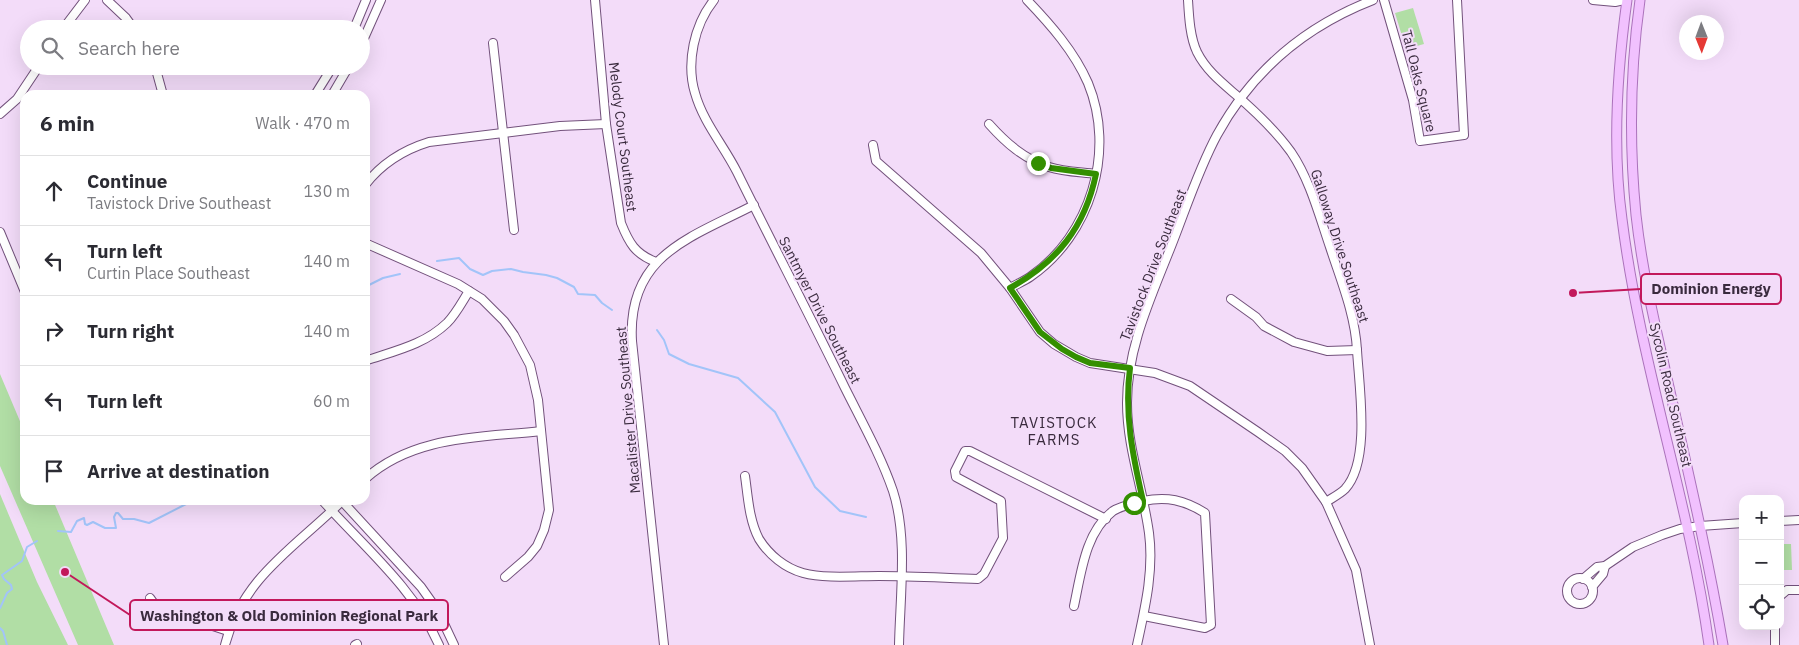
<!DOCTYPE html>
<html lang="en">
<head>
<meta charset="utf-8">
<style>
  :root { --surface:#fff; --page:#f2f2f3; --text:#2b2b33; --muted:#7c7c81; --line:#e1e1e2 }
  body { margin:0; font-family:"IBM Plex Sans",sans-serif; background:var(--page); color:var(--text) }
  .controls { position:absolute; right:15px; bottom:15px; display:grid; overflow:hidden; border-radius:10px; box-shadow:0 5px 20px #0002 }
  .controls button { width:45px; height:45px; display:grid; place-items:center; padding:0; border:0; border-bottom:1px solid var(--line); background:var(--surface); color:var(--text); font:25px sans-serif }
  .compass { position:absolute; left:1679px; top:15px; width:45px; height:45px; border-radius:50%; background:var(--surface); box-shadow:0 5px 20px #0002; rotate:179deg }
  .stop { position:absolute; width:15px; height:15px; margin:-11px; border:4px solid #338f00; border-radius:50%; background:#fff }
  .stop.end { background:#338f00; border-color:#fff; box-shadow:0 1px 5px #0008 }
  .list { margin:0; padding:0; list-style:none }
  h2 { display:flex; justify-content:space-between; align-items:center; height:65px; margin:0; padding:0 20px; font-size:21px }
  h2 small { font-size:16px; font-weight:400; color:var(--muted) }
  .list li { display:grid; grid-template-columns:32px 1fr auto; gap:15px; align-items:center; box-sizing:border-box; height:70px; padding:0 20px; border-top:1px solid var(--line) }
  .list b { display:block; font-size:19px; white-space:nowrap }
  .list p { margin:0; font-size:16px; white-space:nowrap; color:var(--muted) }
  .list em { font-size:16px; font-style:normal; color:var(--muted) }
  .icon { flex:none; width:28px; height:28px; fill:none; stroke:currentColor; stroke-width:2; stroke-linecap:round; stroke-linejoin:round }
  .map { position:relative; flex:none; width:1799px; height:645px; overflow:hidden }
  .search { position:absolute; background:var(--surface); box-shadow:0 5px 20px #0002; left:20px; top:20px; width:350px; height:55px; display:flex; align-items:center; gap:12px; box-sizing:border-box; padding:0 18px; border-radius:28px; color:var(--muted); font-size:19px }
  .panel { position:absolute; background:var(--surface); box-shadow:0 5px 20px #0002; left:20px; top:90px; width:350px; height:415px; border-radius:15px }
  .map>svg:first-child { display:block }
  .green { fill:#b1dea5 }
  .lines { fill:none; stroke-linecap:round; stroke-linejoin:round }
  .stream { stroke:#a2c4f9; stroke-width:2 }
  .minor-casing { stroke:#72517b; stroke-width:10 }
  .major-casing { stroke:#ab72bb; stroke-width:11 }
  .minor { stroke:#fff; stroke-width:8 }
  .major { stroke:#f1c1fe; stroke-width:9 }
  .route { stroke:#338f00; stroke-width:6 }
  .labels { text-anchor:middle; stroke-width:4; stroke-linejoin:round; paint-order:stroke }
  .street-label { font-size:14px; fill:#3a2b3e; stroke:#f3dcf9 }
  .neighbourhood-label { font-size:15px; letter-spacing:1px; fill:#3a2b3e; stroke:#f3dcf9 }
  .leader { fill:none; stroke:#c2185b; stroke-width:2 }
  .callout-dot { fill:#c2185b; stroke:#f3dcf9; stroke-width:2 }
  .callout { fill:#f3dcf9; stroke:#c2185b; stroke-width:2 }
  .callout-label { font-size:15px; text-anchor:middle; font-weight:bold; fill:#3a2b3e }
</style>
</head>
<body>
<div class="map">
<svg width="1799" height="645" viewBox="0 0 1799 645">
  <rect width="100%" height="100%" fill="#f3dcf9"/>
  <g class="green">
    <polygon points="1413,8 1424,44 1406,49 1395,13"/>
    <polygon points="0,374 25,433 25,500 53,500 114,645 78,645 0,466"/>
    <polygon points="0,494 37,582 68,645 0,645"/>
    <polygon points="1780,544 1791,544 1792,570 1780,570"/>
  </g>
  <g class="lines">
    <g class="stream">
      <polyline points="437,261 459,258 470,269 483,275 492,271 511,269 523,272 546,275 557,278 574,287 578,294 595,295 602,303 612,310"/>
      <polyline points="365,287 383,278 400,274"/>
      <polyline points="657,330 664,340 669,354 689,364 738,378 775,412 815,487 840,511 866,517"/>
      <polyline points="58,531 71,532 77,521 84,518 85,524 87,525 93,522 105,528 116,528 114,517 116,513 118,513 123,519 134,519 149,523 194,500"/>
      <polyline points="0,608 7,593 12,589 11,585 4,579 2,575 22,561 27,547 37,541"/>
      <polyline points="0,628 3,631 7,645"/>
    </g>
    <defs>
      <g id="minor">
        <polyline points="107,0 126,18 134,29"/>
        <path d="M595 0 606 124 621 223C629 243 635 254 656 262"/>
        <path d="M714 0C694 25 686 63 695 93 703 122 724 146 737 172 773 245 810 316 845 388 862 422 881 456 893 491 908 537 900 597 899 645"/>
        <path d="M1188 0C1189 17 1190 37 1197 52 1206 70 1221 82 1235 94 1256 112 1275 130 1291 152 1310 180 1319 215 1330 247 1341 281 1355 314 1357 350 1359 386 1371 461 1345 489 1340 494 1332 498 1326 502"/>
        <polyline points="1384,0 1413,100 1420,141 1464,135 1457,0"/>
        <polyline points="1593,0 1615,2 1624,0"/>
        <polyline points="63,29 85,0"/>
        <polyline points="354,29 366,0"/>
        <polyline points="493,43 514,230"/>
        <polyline points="361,45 381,0"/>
        <polyline points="155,66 163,95"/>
        <polyline points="315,95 333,66"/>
        <polyline points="332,95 349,66"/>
        <polyline points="0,114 17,99 39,66"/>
        <path d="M989 124C1006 143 1024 159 1049 167 1064 172 1081 172 1096 174"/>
        <polyline points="873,145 876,161 981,253 1010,288 1040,332 1054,344 1076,357 1090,363 1155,373 1190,386 1258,432 1285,451 1302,468 1326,502 1356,570 1370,645"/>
        <path d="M365 185C382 163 403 150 429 142L560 126 606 124"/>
        <polyline points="0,232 25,292"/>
        <polyline points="365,243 458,284 482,299 504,321 514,335 530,365 538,400 549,510 544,530 537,546 528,557 505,577"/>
        <path d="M1010 288C1017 284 1024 281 1030 277 1091 235 1116 151 1088 83 1074 51 1050 24 1027 0"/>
        <polyline points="1231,299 1256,317 1264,326 1294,342 1327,351 1357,350"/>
        <path d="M365 361C394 351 424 345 447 323 456 314 462 302 469 291"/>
        <path d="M745 476C748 497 749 520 759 539 769 555 785 568 803 573 825 579 856 576 879 576 912 576 945 578 978 579L984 574 1003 538 1001 501 956 477 955 471 965 451H970L1106 519"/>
        <path d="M365 479C414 435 480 438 541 431"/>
        <path d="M322 500C363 546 414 588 439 645"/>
        <polyline points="341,500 421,587 438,611 454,645"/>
        <polyline points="1780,521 1799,520"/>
        <circle cx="1580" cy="591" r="13"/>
        <polyline points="1583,579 1597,567 1605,566 1633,547 1662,535 1680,529 1700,526 1743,523"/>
        <polyline points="1592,587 1603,574 1605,566"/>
        <polyline points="1780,596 1787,590 1799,590"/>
        <polyline points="150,598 155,605 161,609 228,631"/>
        <path d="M1074 606C1081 574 1085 532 1113 511 1122 505 1133 504 1143 501 1167 496 1184 500 1205 513L1211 625 1205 628 1144 616"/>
        <polyline points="1775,626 1775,645"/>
        <path d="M225 645C243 576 296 547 343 500"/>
        <polyline points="355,645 357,644"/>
        <path d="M664 645 632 341C627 255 690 238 754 205"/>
        <path d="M1137 645C1145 608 1154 571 1149 533 1143 489 1127 447 1127 403 1127 350 1149 302 1168 254 1184 215 1197 172 1217 135 1252 71 1306 26 1373 0"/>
      </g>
      <g id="major">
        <path d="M1627 0C1617 72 1612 147 1622 219 1640 363 1689 501 1709 645"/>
        <path d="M1640 0C1630 71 1629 143 1636 215 1642 270 1655 324 1667 378 1687 467 1708 556 1723 645"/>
      </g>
    </defs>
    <use href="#minor" class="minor-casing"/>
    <use href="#major" class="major-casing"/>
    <use href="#minor" class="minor"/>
    <use href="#major" class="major"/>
  </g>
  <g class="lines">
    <path class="route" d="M1038 163 1051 168 1096 174C1085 227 1057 262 1010 288L1040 332 1062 349 1076 357 1090 363 1130 368C1124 414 1133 457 1143 501L1134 503"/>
  </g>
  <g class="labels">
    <g class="street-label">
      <text transform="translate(1419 81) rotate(76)" y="5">Tall Oaks Square</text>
      <text transform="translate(623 137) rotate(83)" y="5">Melody Court Southeast</text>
      <text transform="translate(1340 246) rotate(72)" y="5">Galloway Drive Southeast</text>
      <text transform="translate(1153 265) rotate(-69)" y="5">Tavistock Drive Southeast</text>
      <text transform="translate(820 310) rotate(63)" y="5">Santmyer Drive Southeast</text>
      <text transform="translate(1671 395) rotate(77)" y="5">Sycolin Road Southeast</text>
      <text transform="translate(628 410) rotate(-95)" y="5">Macalister Drive Southeast</text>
    </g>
    <g class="neighbourhood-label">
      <text x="1054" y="428">TAVISTOCK<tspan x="1054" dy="17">FARMS</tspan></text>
    </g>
  </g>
  <path class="leader" d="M1573 293L1641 289M65 572L130 615"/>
  <g class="callout-dot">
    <circle cx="1573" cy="293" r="5"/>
    <circle cx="65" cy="572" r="5"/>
  </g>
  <g class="callout">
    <rect x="1641" y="274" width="140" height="30" rx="5"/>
    <rect x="130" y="600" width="318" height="30" rx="5"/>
  </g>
  <g class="callout-label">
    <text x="1711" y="294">Dominion Energy</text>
    <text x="289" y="621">Washington &amp; Old Dominion Regional Park</text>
  </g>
</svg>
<div class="controls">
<button>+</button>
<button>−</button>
<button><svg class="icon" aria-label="locate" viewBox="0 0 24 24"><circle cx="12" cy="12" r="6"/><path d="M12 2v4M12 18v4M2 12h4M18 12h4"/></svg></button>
</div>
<svg class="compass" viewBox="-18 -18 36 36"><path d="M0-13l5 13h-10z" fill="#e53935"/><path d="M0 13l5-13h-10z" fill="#7c7c81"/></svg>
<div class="stop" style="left:1134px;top:503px"></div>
<div class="stop end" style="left:1038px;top:163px"></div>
<div class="search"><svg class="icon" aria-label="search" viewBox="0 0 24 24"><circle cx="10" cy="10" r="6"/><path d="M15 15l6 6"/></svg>Search here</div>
<section class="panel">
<h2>6 min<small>Walk · 470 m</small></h2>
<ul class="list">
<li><svg class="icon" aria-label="ahead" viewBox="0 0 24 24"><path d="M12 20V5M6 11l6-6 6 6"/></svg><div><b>Continue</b><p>Tavistock Drive Southeast</p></div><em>130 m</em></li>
<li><svg class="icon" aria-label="left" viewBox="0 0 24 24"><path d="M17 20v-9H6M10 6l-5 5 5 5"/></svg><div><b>Turn left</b><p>Curtin Place Southeast</p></div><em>140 m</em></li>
<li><svg class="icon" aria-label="right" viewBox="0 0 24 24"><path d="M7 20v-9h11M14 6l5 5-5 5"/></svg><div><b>Turn right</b></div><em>140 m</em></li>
<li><svg class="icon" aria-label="left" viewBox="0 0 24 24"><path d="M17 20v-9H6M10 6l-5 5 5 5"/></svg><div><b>Turn left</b></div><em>60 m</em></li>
<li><svg class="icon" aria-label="arrive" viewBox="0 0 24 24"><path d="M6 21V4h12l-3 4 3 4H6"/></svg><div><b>Arrive at destination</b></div></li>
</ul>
</section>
</div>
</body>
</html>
